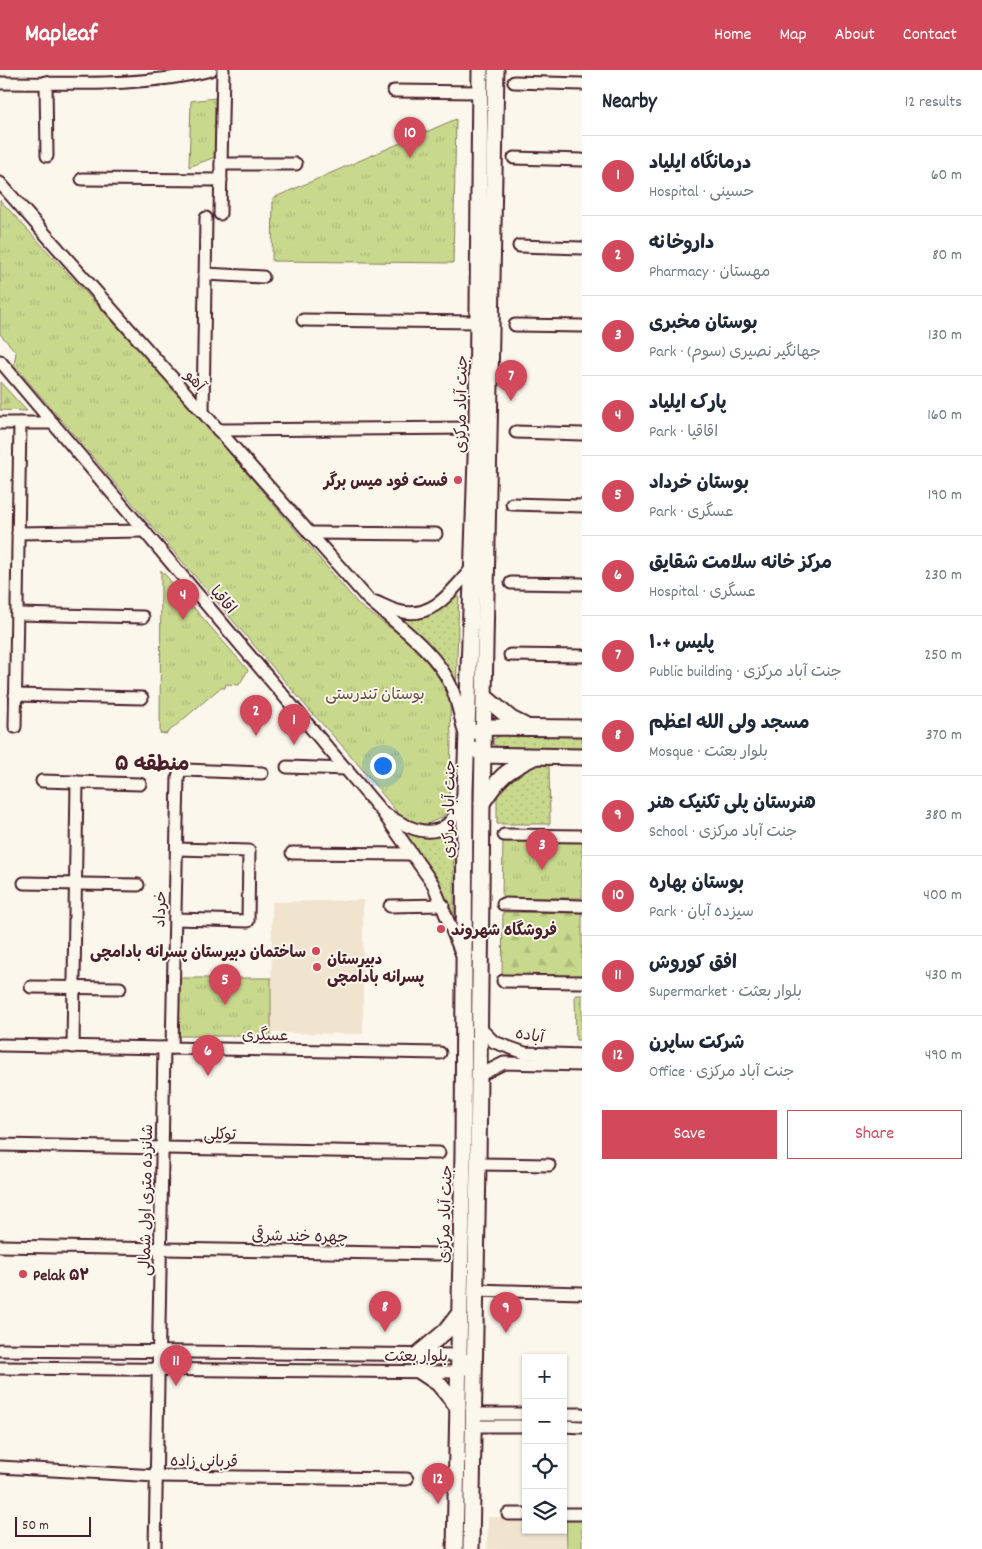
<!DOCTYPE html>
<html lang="en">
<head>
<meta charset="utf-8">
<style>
  :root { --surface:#fff; --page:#f2f2f3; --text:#1f2937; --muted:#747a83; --line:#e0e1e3; --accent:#d1495b }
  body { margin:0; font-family:Dekko,"Playpen Sans Arabic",sans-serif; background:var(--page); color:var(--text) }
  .controls { position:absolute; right:15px; bottom:15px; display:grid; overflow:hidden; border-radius:0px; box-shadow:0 1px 4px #0004 }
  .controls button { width:45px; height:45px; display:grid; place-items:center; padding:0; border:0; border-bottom:1px solid var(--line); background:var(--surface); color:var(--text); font:25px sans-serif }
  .scale { position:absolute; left:15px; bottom:12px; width:76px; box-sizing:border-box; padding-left:5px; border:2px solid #4a1f2b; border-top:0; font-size:14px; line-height:18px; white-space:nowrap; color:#4a1f2b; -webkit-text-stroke:4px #fbf7ec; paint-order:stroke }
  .you { position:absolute; left:382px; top:695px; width:18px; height:18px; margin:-12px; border:4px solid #fff; border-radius:50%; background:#1a73e8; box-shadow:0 0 0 8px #1a73e833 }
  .badge { display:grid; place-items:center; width:32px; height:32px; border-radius:50%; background:var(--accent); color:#fff; font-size:16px; font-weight:700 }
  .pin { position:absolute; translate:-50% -41px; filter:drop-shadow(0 1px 2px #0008) }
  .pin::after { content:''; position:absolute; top:26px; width:18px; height:15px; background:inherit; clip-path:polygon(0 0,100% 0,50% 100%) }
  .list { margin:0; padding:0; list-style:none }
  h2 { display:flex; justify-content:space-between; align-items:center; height:65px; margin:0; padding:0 20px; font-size:21px }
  h2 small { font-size:16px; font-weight:400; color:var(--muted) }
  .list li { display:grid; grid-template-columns:32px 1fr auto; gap:15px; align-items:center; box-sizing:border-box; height:80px; padding:0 20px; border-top:1px solid var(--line) }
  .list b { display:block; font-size:19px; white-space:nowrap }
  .list p { margin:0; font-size:16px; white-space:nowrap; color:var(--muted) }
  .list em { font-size:16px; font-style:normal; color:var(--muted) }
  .actions { display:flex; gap:10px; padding:15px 20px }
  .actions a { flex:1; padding:11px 0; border:1px solid var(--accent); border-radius:0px; text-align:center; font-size:18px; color:var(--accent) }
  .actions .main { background:var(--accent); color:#fff }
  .icon { flex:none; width:28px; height:28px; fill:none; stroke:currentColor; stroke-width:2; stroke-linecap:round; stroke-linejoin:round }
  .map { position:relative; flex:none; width:582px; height:1479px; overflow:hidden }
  header { display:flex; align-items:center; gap:30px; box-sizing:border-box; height:70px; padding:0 25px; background:var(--accent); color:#fff }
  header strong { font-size:24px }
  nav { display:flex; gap:28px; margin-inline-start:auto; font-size:18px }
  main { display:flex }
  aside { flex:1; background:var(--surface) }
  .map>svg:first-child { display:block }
  .built { fill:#f0e4cf }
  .grass { fill:#c8d98d; stroke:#897c5c }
  .forest { fill:url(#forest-firs); stroke:#897c5c }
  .park { fill:url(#park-tufts); stroke:#897c5c }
  .garden { fill:url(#garden-dots); stroke:#897c5c }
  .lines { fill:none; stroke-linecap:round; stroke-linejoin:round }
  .minor-casing { stroke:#4a1f2b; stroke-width:15 }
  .major-casing { stroke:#4a1f2b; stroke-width:19 }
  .minor { stroke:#fbf7ec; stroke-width:11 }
  .major { stroke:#fbf7ec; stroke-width:15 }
  .poi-dot { fill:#d1495b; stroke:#fbf7ec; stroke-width:2 }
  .labels { text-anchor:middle; stroke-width:4; stroke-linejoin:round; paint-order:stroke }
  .street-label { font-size:16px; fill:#4a1f2b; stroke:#fbf7ec }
  .poi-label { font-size:16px; font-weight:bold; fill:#4a1f2b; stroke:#fbf7ec; text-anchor:start }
  .park-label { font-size:16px; fill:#6a4e44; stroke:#fbf7ec }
  .district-label { font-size:21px; font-weight:bold; fill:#4a1f2b; stroke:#fbf7ec }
</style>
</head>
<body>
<header>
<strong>Mapleaf</strong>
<nav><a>Home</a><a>Map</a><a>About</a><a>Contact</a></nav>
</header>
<main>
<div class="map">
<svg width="582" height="1479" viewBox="0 0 582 1479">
  <defs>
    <pattern id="forest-firs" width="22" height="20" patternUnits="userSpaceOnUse" patternTransform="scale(1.25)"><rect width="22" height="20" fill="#c8d98d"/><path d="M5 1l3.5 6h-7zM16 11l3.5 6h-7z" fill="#adba7a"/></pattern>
    <pattern id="park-tufts" width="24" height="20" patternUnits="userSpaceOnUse" patternTransform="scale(1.25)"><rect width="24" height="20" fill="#c8d98d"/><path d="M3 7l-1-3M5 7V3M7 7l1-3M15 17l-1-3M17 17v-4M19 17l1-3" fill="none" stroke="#adba7a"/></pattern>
    <pattern id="garden-dots" width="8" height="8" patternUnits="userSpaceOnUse" patternTransform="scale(1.25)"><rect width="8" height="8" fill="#c8d98d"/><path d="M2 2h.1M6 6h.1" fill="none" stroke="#adba7a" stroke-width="1.8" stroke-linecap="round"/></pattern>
  </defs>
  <rect width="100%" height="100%" fill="#fbf7ec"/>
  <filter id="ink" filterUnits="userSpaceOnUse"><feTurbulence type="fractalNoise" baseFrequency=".02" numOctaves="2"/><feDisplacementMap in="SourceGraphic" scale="10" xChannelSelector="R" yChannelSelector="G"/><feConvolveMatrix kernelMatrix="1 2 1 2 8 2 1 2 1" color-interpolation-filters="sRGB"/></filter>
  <g filter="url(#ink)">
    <g class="built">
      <polygon points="363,830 363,964 271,963 272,832"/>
      <polygon points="488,1447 526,1447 526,1460 563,1460 563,1448 566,1448 566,1479 487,1479"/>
    </g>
    <polygon class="grass" points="566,1448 582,1448 582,1479 567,1479"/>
    <g class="forest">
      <polygon points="0,312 27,341 0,340"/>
      <polygon points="503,842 582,843 582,906 502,905"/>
      <polygon points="575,925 582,925 582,970 576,970"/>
    </g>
    <g class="park">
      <polygon points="215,28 215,87 189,97 191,31"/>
      <polygon points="456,49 453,193 272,191 273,128"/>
      <polygon points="0,130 177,321 360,536 413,574 428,591 446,617 450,632 451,671 449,735 443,747 425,755 407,752 401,747 347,681 312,643 14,295 16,282 0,264"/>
      <polygon points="161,500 248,600 239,615 226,614 225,618 220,618 166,664 160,663"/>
      <polygon points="503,770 582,772 582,828 502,828"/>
      <rect x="179" y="908" width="92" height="58"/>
    </g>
    <g class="garden">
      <path d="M459 520 456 625 454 610 447 599 394 544C428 549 437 547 459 520Z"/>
      <polygon points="520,664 582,666 582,681 501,679 493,674 493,669 502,665"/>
      <polygon points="537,695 549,695 550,754 497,754 497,724 499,714 521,699"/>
      <path d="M454 756V854L438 813 417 781 396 757C416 765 438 776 454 756Z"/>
    </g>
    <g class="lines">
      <defs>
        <g id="minor">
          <polyline points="46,12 47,86"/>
          <polyline points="514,12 582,14"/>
          <path d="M0 13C69 13 144 17 211 0"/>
          <polyline points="394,21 479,22"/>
          <polyline points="514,88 582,90"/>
          <polyline points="221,94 296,94"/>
          <polyline points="82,109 221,110"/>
          <path d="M0 113 368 529C394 552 437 582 451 616 457 630 460 646 464 661"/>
          <polyline points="220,144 223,0"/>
          <polyline points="519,176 582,178"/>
          <polyline points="205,204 263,207"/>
          <polyline points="303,250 479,252"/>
          <polyline points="515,255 582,256"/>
          <polyline points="0,291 383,743 433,814 462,885"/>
          <polyline points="203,342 206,148"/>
          <polyline points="0,353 53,353"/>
          <polyline points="218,360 477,358"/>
          <polyline points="516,362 582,364"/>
          <polyline points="512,434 582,436"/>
          <polyline points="18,463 144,461"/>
          <polyline points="309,463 436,464"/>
          <polyline points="511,513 582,514"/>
          <path d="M376 532C383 535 390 539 398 541 433 551 453 519 473 497"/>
          <polyline points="17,544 143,547"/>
          <polyline points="510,585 582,586"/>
          <polyline points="15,625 142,628"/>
          <polyline points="15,657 20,353"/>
          <polyline points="287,697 347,699"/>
          <polyline points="42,711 140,714"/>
          <path d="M387 745C403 755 427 769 445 756 455 749 459 736 463 726"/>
          <polyline points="504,765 582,766"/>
          <polyline points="292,783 411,784"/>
          <polyline points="24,813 138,815"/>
          <polyline points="503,834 582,836"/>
          <polyline points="390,836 443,835"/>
          <polyline points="175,849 248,851 249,781 177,779"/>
          <polyline points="503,911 582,912"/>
          <polyline points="31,917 120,918"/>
          <polyline points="479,957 494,972 525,983 582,985"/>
          <polyline points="0,975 440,983"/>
          <polyline points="73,977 77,712"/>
          <polyline points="172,978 178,707 180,701 185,700 262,703"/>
          <polyline points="480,1005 504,993 582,995"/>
          <polyline points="0,1075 439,1083"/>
          <polyline points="478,1094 549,1095"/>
          <polyline points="0,1176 438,1184"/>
          <polyline points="475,1220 582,1223"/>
          <polyline points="0,1280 458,1285 464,1289"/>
          <polyline points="0,1298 459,1302 465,1299"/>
          <polyline points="473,1344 526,1344"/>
          <polyline points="563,1344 582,1344"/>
          <polyline points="473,1356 526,1356"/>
          <polyline points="563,1356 582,1357"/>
          <polyline points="0,1397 156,1406 407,1409"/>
          <polyline points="508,1444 526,1444"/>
          <polyline points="563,1444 582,1444"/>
          <polyline points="155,1479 164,978"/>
        </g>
        <g id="major">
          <polyline points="485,627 511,649 525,656"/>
          <polyline points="478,662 485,657 582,658"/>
          <polyline points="477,680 483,685 582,687"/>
          <path d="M482 733C499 707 505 701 534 687"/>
          <polyline points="417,1285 446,1261 459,1244"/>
          <polyline points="420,1301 438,1313 458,1337"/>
          <polyline points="455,1479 463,1083 465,722 477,358 480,0"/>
          <polyline points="471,1479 478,1094 482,733 496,0"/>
        </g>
      </defs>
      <use href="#minor" class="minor-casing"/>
      <use href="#major" class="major-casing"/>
      <use href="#minor" class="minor"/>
      <use href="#major" class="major"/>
    </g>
  </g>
  <g class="poi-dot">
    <circle cx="458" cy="410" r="5"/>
    <circle cx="441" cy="859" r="5"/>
    <circle cx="316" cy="881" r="5"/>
    <circle cx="317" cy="897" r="5"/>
    <circle cx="23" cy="1204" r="5"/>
  </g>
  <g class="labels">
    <g class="street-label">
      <text transform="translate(196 310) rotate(49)" y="6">آهو</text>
      <text transform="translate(460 334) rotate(-89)" y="6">جنت آباد مرکزی</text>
      <text transform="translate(224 529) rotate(50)" y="6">اقاقیا</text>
      <text transform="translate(448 739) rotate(-89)" y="6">جنت آباد مرکزی</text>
      <text transform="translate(159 839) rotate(-88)" y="6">خرداد</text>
      <text transform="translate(265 964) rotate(1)" y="6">عسگری</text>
      <text transform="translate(530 964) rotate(10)" y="6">آباده</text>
      <text transform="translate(220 1063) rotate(1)" y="6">توکلی</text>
      <text transform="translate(145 1130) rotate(-89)" y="6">شانزده متری اول شمالی</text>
      <text transform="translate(444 1144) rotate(-88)" y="6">جنت آباد مرکزی</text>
      <text transform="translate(300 1165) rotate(1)" y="6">چهره خند شرقی</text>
      <text x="416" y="1291">بلوار بعثت</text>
      <text transform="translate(204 1390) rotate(1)" y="6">قربانی زاده</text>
    </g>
    <g class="poi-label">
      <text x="448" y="416" text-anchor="end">فست فود میس برگر</text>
      <text x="451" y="865">فروشگاه شهروند</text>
      <text x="306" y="887" text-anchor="end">ساختمان دبیرستان پسرانه بادامچی</text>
      <text x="327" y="894">دبیرستان<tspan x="327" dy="18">پسرانه بادامچی</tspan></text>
      <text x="33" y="1210">Pelak ۵۲</text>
    </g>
    <g class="park-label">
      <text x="375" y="629">بوستان تندرستی</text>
    </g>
    <g class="district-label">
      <text x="152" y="700">منطقه ۵</text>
    </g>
  </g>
</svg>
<div class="controls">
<button>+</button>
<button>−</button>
<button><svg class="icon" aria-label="locate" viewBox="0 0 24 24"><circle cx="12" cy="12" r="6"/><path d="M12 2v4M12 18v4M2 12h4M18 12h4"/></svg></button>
<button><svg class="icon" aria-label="layers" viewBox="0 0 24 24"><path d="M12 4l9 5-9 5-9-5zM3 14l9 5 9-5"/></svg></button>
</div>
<div class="scale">50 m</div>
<div class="you"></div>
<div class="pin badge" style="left:294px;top:675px">1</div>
<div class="pin badge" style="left:256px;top:666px">2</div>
<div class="pin badge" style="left:542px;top:800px">3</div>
<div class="pin badge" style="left:183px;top:550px">4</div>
<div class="pin badge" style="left:225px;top:935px">5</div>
<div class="pin badge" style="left:208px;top:1006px">6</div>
<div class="pin badge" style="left:511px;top:331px">7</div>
<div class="pin badge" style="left:385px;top:1262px">8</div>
<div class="pin badge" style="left:506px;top:1263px">9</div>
<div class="pin badge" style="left:410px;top:88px">10</div>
<div class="pin badge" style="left:176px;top:1316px">11</div>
<div class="pin badge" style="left:438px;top:1434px">12</div>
</div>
<aside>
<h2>Nearby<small>12 results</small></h2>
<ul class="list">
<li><span class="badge">1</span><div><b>درمانگاه ایلیاد</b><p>Hospital · حسینی</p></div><em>60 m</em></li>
<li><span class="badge">2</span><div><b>داروخانه</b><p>Pharmacy · مهستان</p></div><em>80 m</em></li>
<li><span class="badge">3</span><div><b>بوستان مخبری</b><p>Park · جهانگیر نصیری (سوم)</p></div><em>130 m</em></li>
<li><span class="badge">4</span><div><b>پارک ایلیاد</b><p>Park · اقاقیا</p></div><em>160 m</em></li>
<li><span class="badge">5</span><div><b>بوستان خرداد</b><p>Park · عسگری</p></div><em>190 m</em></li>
<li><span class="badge">6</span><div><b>مرکز خانه سلامت شقایق</b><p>Hospital · عسگری</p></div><em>230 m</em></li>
<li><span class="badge">7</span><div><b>پلیس +۱۰</b><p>Public building · جنت آباد مرکزی</p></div><em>250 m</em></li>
<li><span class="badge">8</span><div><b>مسجد ولی الله اعظم</b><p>Mosque · بلوار بعثت</p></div><em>370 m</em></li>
<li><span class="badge">9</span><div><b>هنرستان پلی تکنیک هنر</b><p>School · جنت آباد مرکزی</p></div><em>380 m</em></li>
<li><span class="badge">10</span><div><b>بوستان بهاره</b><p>Park · سیزده آبان</p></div><em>400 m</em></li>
<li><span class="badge">11</span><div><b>افق کوروش</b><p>Supermarket · بلوار بعثت</p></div><em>430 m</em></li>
<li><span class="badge">12</span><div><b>شرکت ساپرن</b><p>Office · جنت آباد مرکزی</p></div><em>490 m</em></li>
</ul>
<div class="actions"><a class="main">Save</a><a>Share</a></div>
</aside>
</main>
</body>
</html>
